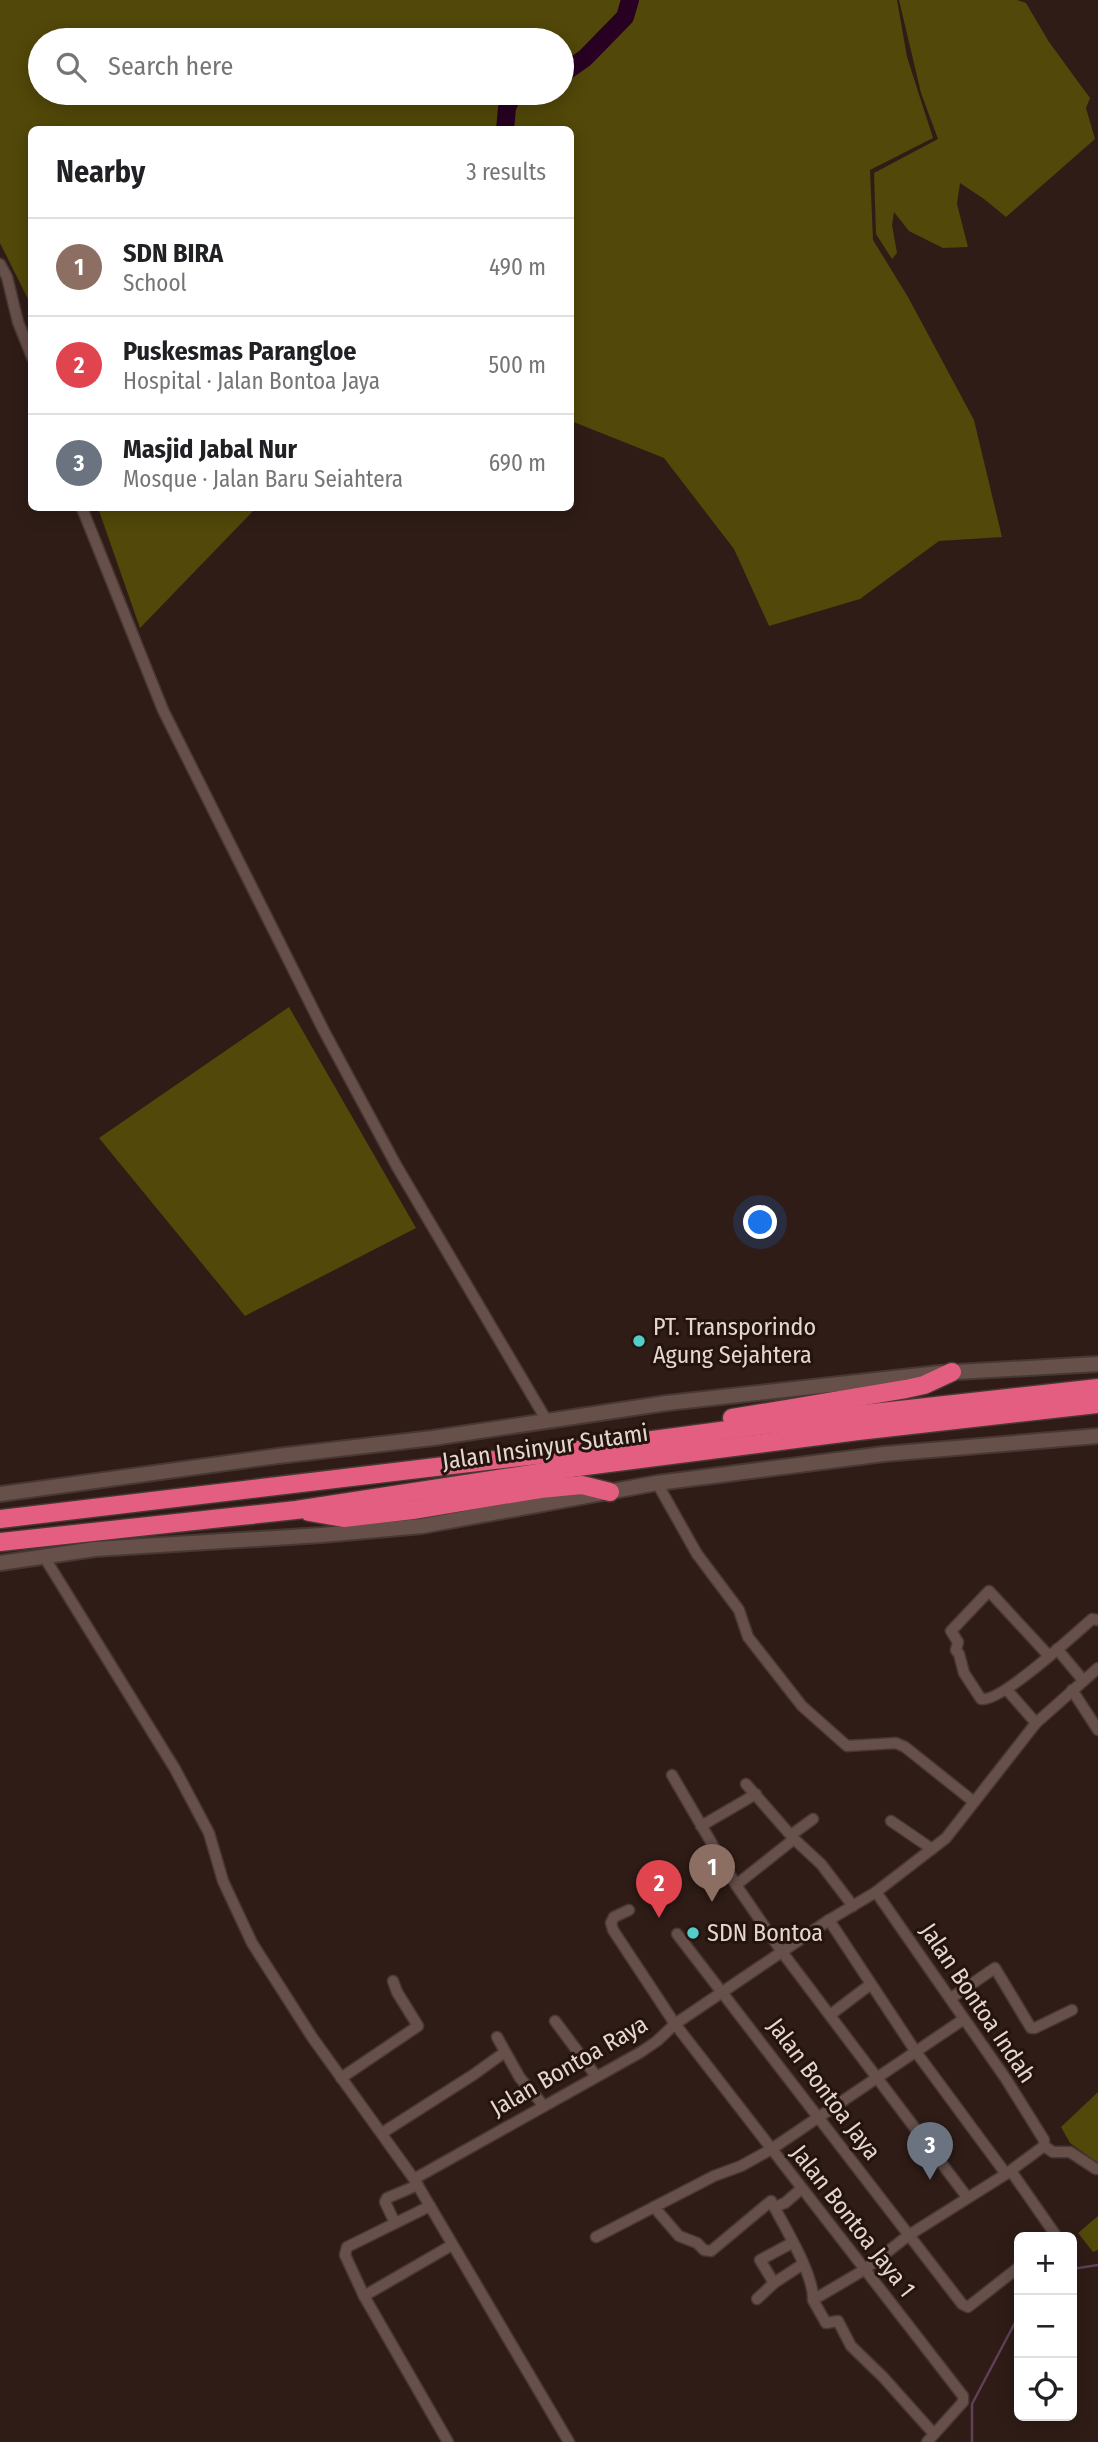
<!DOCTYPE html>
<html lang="en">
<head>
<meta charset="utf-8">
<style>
  :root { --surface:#fff; --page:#f6f6f6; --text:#202124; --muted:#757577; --line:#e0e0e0; --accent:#1a73e8 }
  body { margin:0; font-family:"Fira Sans Condensed",sans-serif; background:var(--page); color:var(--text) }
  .controls { position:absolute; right:21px; bottom:21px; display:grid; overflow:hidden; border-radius:10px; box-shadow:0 4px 18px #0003 }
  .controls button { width:63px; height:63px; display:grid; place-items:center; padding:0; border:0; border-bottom:2px solid var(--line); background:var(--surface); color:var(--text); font:35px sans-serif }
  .you { position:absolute; left:761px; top:1223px; width:24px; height:24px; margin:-18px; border:5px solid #fff; border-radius:50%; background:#1a73e8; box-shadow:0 0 0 10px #1a73e833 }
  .badge { display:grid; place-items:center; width:46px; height:46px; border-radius:50%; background:var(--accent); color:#fff; font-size:23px; font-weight:700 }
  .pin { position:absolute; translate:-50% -58px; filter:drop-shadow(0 2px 4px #0008) }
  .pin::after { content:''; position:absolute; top:37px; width:24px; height:21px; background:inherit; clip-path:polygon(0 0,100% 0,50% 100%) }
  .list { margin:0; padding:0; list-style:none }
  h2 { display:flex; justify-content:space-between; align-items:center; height:91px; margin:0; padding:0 28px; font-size:30px }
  h2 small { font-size:23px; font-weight:400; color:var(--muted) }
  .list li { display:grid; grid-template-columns:46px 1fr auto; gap:21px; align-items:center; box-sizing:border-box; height:98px; padding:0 28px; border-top:2px solid var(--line) }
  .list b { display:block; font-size:26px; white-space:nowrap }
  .list p { margin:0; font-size:23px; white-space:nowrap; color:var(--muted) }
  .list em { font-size:23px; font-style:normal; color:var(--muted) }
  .icon { flex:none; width:38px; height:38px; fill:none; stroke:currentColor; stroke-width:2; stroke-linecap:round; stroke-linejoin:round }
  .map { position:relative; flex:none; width:1098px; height:2442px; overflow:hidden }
  .search { position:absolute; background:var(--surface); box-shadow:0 4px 18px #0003; left:28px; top:28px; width:546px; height:77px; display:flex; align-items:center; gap:18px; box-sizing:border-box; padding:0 24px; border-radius:38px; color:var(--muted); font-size:26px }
  .panel { position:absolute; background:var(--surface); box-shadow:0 4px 18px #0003; left:28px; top:126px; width:546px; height:385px; border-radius:10px }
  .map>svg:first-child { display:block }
  .green { fill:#524809; fill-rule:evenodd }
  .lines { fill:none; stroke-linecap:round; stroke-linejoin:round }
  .stream { stroke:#604057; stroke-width:2.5 }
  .river { stroke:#280022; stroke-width:18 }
  .street-casing { stroke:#483835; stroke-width:13 }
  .secondary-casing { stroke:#483835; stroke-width:18 }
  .highway-casing { stroke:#483835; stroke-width:21 }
  .street { stroke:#665049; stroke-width:10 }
  .secondary { stroke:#665049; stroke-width:14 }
  .highway { stroke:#e45e82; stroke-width:18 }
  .poi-dot { fill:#53cdca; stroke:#25130d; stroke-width:2.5 }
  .labels { text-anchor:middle; stroke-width:6; stroke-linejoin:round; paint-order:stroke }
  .poi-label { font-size:24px; fill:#e4d7d2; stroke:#25130d; text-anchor:start }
  .street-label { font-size:24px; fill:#e4d7d2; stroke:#25130d }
</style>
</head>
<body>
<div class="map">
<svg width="1098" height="2442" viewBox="0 0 1098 2442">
  <rect width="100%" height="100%" fill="#2f1c16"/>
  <g class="green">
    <path d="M0 0H897L907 57 933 138 870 170 873 240 908 297 974 420 1002 537 939 541 860 599 769 626 734 549 664 458 571 421 570 130H32L31 305 0 243ZM40 40H562V93H40Z"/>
    <polygon points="899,0 1017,0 1026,3 1049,42 1090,98 1086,108 1095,139 1006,217 984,199 960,183 957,204 968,247 943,248 909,231 894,212 892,225 897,253 892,259 876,234 874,173 938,139 921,93"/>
    <polygon points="98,508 256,508 140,628"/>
    <polygon points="289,1007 416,1228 245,1316 99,1138"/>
    <polygon points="1098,2092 1098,2163 1070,2143 1061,2127"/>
    <polygon points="1098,2216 1098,2250 1093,2252 1078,2233"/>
  </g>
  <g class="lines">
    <g class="stream">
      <polyline points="1072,2269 1098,2265"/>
      <polyline points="972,2442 972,2404 1019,2315"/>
    </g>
    <g class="river">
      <polyline points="562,74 585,58 625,17 630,0"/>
      <polyline points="505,130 507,108 512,96 520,93"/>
    </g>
    <defs>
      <g id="street">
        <polyline points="0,264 7,277 18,322 32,357"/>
        <polyline points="82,508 163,710 324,1031 396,1165 547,1421"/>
        <polyline points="657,1483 697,1554 739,1610 748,1637 802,1706 847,1746 896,1743 905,1747 974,1802"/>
        <polyline points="43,1555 175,1769 209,1833 223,1881 252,1943 312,2037 414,2179 569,2442"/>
        <polyline points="1057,1649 1083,1680"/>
        <path d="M1049 1656 989 1591 951 1631 958 1642 956 1650 959 1654 964 1673 981 1699C1000 1703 1074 1635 1092 1619L1098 1620"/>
        <polyline points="1007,1690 1036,1723"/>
        <polyline points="1072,1690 1098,1730"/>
        <polyline points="672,1775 736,1885 782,1952 967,2197"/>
        <polyline points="746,1784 794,1839 821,1864 853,1906"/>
        <polyline points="891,1821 932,1849"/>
        <polyline points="701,1826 756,1794"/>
        <polyline points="791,1835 813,1819"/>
        <polyline points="736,1885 794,1839"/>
        <polyline points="629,1910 614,1917 611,1923 613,1930 675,2024 963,2396 963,2402 927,2442"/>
        <polyline points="829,1920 916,2052 1006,2174"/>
        <polyline points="677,1934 962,2304 968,2307 1019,2267"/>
        <polyline points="951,1998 995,1968 1031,2028 1035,2028 1072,2010"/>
        <polyline points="830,2015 871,1984"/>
        <polyline points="555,2021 596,2076"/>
        <polyline points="497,2037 520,2078 544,2106"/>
        <polyline points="341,2078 418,2026 397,1992 393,1981"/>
        <polyline points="382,2133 473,2075 505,2052"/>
        <polyline points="1044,2146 1053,2152 1070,2152 1096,2169"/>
        <polyline points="1011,2171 1057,2237"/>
        <polyline points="414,2179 641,2052 657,2041 675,2024 829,1920 876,1892 946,1838 1036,1723 1098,1668"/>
        <path d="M654 2207 679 2236 697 2243 704 2250 711 2251 771 2201C784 2226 814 2274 813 2300L864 2270 909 2235 1006 2174 1044 2146V2140L1006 2079 876 1892"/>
        <polyline points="774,2207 785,2203 801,2189"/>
        <polyline points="395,2223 385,2202 387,2198 418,2185"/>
        <polyline points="596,2237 714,2176 741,2166 770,2150 964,2019"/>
        <polyline points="774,2283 760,2260 792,2243"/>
        <polyline points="364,2296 345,2255 347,2247 430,2206"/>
        <polyline points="757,2299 774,2283 803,2264"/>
        <polyline points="813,2300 826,2323 838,2321 851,2346 883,2377 934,2434"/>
        <polyline points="448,2442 364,2296 452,2245"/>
      </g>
      <g id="secondary">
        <polyline points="0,1494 278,1456 433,1438 667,1403 939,1373 1098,1364"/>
        <polyline points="0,1563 95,1549 322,1535 422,1526 657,1483 884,1454 1098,1436"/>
      </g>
      <g id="highway">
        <polyline points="732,1418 906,1389 924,1385 952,1372"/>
        <polyline points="309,1512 344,1518 413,1510 540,1489 582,1485 610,1492"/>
        <polyline points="0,1519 570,1451 765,1425 1098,1388"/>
        <polyline points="0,1542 296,1510 570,1468 858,1431 1098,1404"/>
      </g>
    </defs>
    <use href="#street" class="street-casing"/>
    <use href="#secondary" class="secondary-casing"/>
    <use href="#highway" class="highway-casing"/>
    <use href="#street" class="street"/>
    <use href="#secondary" class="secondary"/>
    <use href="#highway" class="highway"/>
  </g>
  <g class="poi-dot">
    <circle cx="639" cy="1341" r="7"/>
    <circle cx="693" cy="1933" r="7"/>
  </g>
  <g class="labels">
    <g class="poi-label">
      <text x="653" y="1335">PT. Transporindo<tspan x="653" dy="28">Agung Sejahtera</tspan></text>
      <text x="707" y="1941">SDN Bontoa</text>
    </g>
    <g class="street-label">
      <text transform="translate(545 1447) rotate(-8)" y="8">Jalan Insinyur Sutami</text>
      <text transform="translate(978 2003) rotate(56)" y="8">Jalan Bontoa Indah</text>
      <text transform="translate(569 2066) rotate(-30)" y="8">Jalan Bontoa Raya</text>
      <text transform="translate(824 2089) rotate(53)" y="8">Jalan Bontoa Jaya</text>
      <text transform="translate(853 2221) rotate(52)" y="8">Jalan Bontoa Jaya 1</text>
    </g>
  </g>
</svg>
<div class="controls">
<button>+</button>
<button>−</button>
<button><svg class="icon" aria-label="locate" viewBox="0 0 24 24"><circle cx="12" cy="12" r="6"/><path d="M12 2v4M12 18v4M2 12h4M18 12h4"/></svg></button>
</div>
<div class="you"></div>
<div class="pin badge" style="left:712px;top:1902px;background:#8d6e63">1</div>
<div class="pin badge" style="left:659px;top:1918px;background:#e0444e">2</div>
<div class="pin badge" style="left:930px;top:2180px;background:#6b7280">3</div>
<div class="search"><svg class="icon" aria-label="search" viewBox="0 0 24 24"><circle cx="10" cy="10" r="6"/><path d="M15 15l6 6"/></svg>Search here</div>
<section class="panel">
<h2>Nearby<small>3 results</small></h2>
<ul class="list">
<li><span class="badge" style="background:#8d6e63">1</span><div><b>SDN BIRA</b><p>School</p></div><em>490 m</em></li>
<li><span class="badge" style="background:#e0444e">2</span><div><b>Puskesmas Parangloe</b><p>Hospital · Jalan Bontoa Jaya</p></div><em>500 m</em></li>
<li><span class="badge" style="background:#6b7280">3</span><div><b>Masjid Jabal Nur</b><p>Mosque · Jalan Baru Seiahtera</p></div><em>690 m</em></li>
</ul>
</section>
</div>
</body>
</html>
